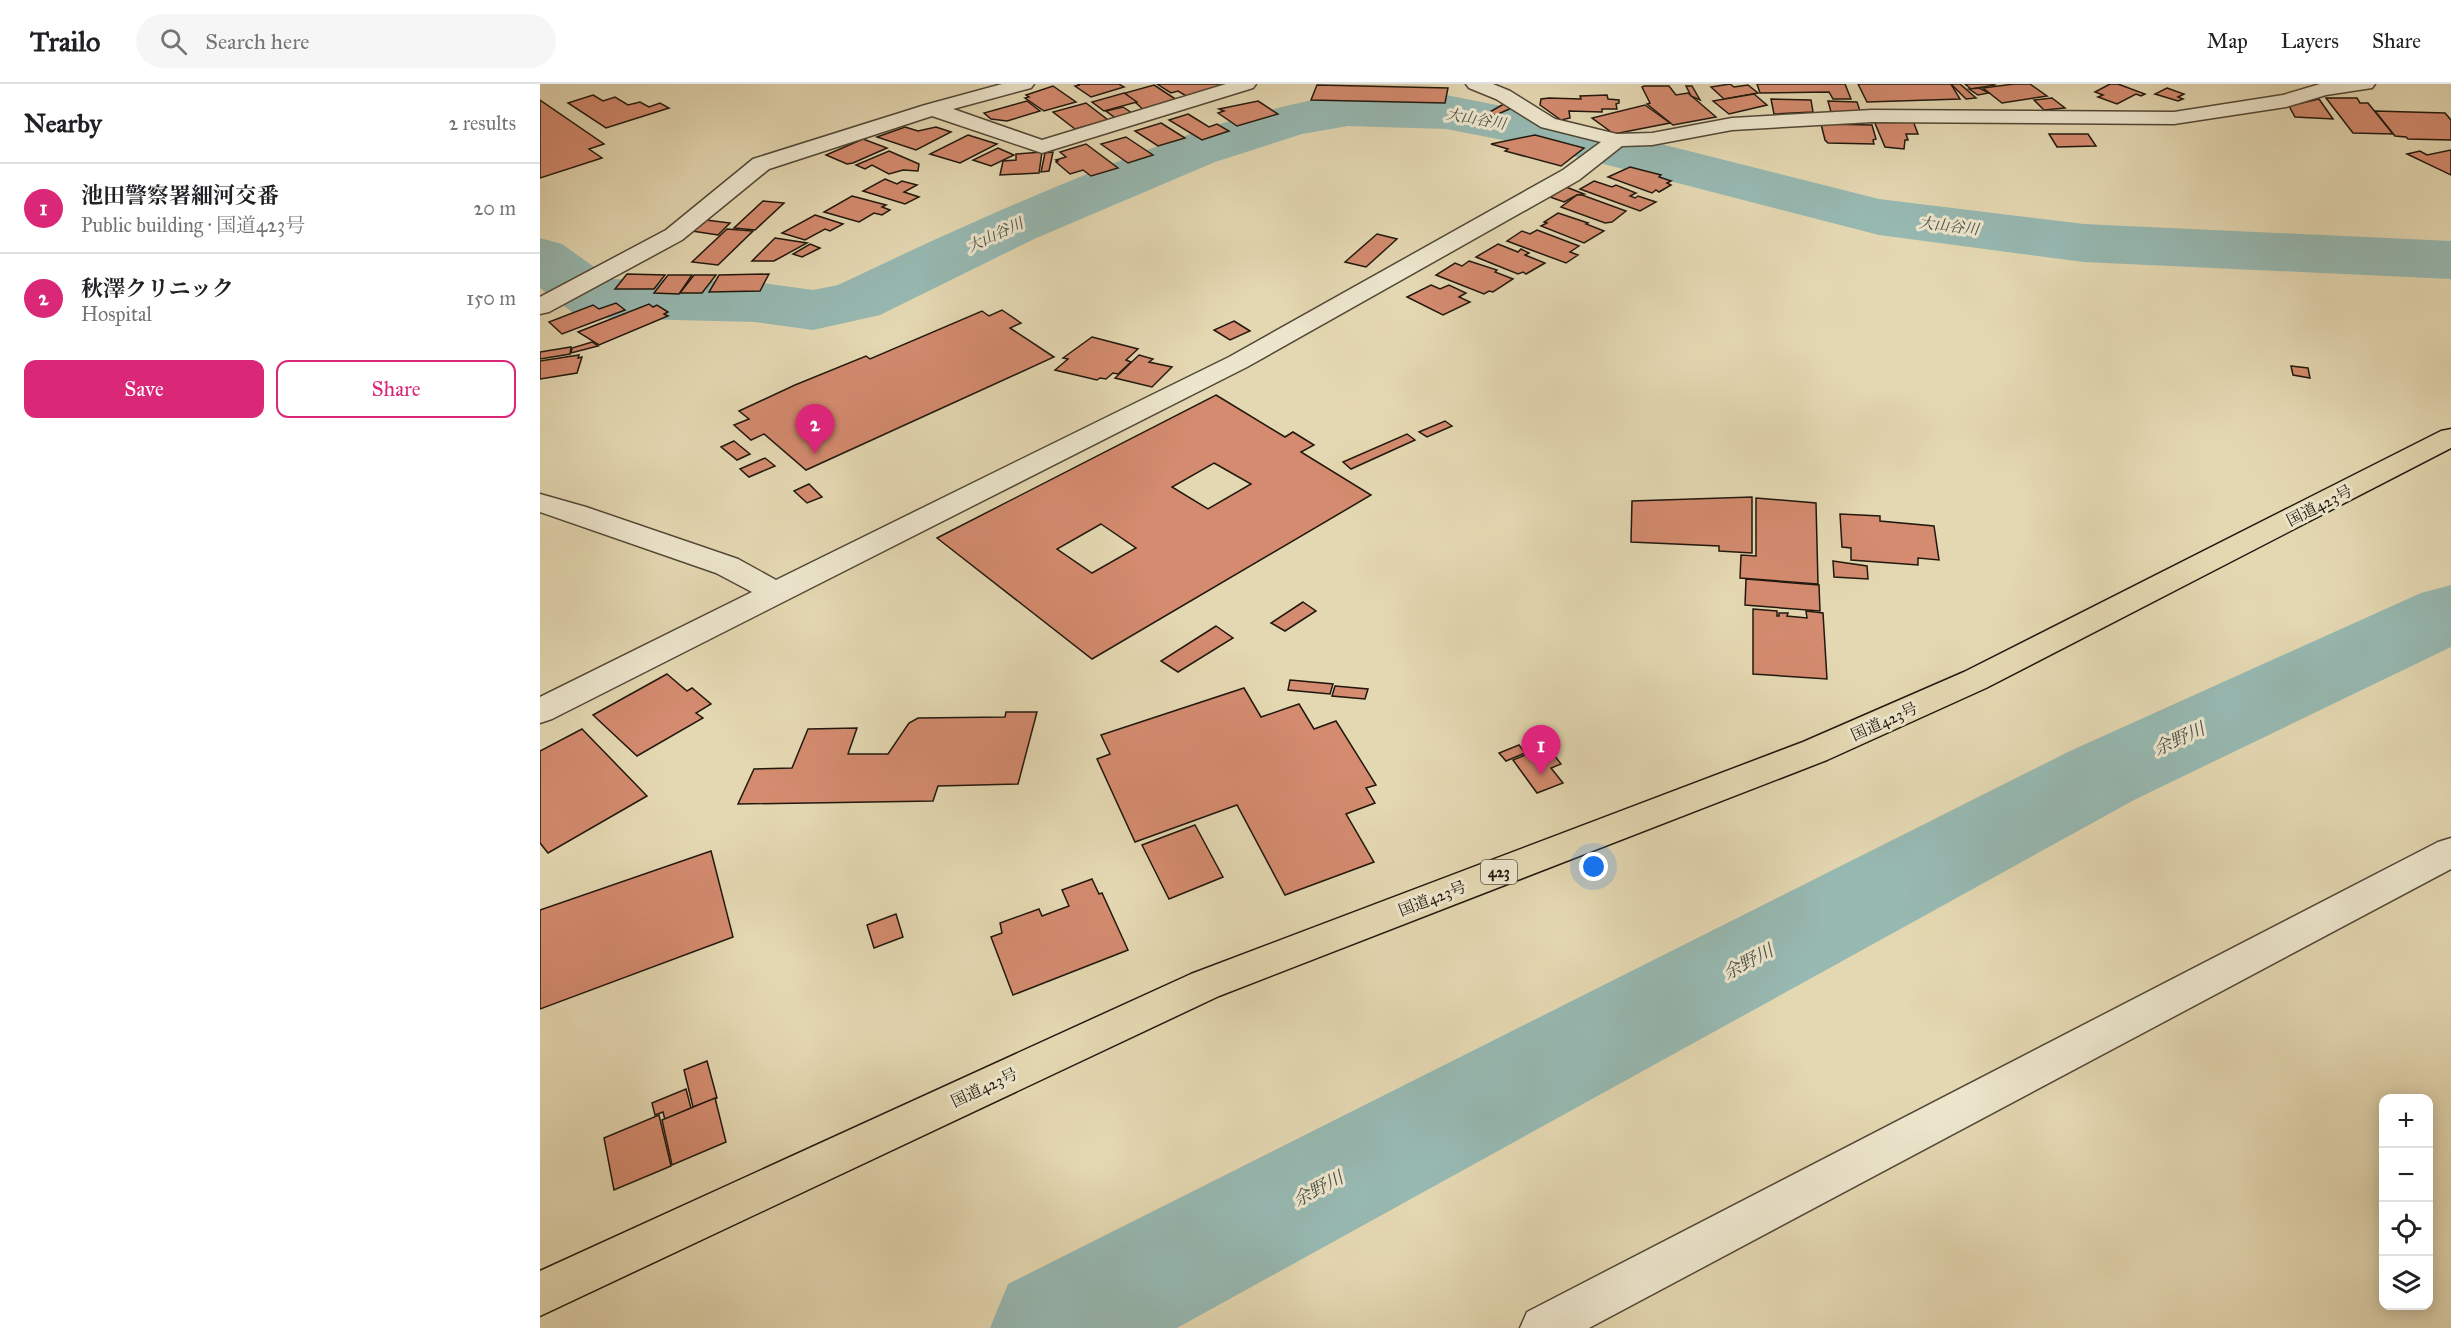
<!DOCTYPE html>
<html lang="en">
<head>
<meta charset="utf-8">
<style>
  :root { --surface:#fff; --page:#f6f6f6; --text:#202124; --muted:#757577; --line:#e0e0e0; --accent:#db2777 }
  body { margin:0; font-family:"IM FELL Great Primer","Noto Serif JP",serif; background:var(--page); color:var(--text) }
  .controls { position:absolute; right:18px; bottom:18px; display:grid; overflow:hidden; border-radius:12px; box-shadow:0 3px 15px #0003 }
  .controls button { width:54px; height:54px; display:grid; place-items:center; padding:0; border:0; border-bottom:2px solid var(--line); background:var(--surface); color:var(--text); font:30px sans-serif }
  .you { position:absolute; left:1054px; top:783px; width:21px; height:21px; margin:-15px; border:4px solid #fff; border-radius:50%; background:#1a73e8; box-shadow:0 0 0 9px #1a73e833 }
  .badge { display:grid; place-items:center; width:39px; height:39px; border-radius:50%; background:var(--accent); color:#fff; font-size:20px; font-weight:700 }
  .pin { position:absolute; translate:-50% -50px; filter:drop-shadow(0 2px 3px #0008) }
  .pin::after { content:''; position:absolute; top:32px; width:21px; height:18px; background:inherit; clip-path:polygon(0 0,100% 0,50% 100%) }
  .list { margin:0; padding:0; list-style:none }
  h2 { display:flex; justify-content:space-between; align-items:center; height:78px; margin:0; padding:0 24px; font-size:26px }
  h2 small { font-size:20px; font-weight:400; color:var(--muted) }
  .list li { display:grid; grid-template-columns:39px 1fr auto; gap:18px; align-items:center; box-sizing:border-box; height:90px; padding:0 24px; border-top:2px solid var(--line) }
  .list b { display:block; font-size:22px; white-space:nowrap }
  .list p { margin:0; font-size:20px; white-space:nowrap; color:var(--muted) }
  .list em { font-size:20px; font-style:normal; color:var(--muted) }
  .actions { display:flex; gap:12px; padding:18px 24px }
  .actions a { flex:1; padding:14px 0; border:2px solid var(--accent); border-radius:12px; text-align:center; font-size:21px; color:var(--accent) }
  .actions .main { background:var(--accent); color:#fff }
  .icon { flex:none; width:33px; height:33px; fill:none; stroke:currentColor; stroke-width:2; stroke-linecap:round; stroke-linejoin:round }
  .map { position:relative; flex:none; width:1911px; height:1244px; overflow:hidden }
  header { display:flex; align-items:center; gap:36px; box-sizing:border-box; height:84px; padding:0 30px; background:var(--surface); border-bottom:2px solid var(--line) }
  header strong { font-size:28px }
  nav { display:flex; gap:33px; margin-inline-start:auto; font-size:21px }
  .search { width:420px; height:54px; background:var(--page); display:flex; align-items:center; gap:15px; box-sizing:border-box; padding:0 21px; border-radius:33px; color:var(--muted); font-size:22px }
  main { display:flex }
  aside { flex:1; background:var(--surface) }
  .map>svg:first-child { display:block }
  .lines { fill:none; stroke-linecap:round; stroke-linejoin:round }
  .river { fill:#97b9b2; fill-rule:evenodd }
  .building { fill:#d48b6f; stroke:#21180d; stroke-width:1.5; fill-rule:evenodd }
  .minor-casing { stroke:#524836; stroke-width:3 }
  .highway-casing { stroke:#21180d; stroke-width:3 }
  .minor { fill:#ede6cd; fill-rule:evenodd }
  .highway { fill:#e4d8b2; fill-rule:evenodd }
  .labels { text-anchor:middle; stroke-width:6; stroke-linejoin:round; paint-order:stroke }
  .far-water-label { font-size:15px; font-style:italic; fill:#4a5047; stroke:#ede6cd }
  .shield { fill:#ede6cd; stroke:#5e5647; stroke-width:1.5 }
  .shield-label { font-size:15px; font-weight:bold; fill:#21180d }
  .street-label { font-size:16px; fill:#21180d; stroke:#ede6cd }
  .water-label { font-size:18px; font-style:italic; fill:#4a5047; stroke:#ede6cd }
</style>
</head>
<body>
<header>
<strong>Trailo</strong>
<div class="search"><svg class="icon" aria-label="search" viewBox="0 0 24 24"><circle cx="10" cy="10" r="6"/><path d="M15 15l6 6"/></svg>Search here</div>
<nav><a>Map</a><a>Layers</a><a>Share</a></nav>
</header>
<main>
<aside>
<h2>Nearby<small>2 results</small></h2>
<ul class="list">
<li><span class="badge">1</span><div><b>池田警察署細河交番</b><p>Public building · 国道423号</p></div><em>20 m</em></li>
<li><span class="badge">2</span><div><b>秋澤クリニック</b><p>Hospital</p></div><em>150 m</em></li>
</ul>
<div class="actions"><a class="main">Save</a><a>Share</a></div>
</aside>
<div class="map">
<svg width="1911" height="1244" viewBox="0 0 1911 1244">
  <rect width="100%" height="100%" fill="#e4d8b2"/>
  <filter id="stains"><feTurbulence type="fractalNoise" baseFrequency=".00333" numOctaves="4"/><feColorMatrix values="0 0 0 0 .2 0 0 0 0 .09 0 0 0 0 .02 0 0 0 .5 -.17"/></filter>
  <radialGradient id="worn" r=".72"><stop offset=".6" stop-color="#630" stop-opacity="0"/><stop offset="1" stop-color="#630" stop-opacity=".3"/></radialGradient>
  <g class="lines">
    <g class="river">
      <path d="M808 10 906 11 998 29 1339 115 1544 140 1911 157V195L1544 178 1339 151 994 62 906 45 808 42 762 50 675 78 494 155 340 231 273 246 215 238 55 234 32 228 0 204V154L22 160 71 195 215 198 273 206 298 201C382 161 465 123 552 88 638 53 715 24 808 10Z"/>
      <polygon points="1911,501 1911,563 1596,715 637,1244 450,1244 468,1200 1530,667 1881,509"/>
    </g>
  </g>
  <g class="building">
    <polygon points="538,0 579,0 584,3 551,13 535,2 539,1"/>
    <polygon points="617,0 680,0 685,3 648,13 638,7 631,9"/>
    <polygon points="1190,0 1194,3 1208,1 1218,9 1184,15 1171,3"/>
    <polygon points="1217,0 1305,0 1311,15 1293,15 1289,8 1220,9"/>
    <polygon points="1318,0 1411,0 1420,15 1327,18"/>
    <polygon points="1411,0 1420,0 1436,14 1426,15"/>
    <polygon points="1425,0 1453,0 1455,1 1431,5"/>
    <polygon points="1474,0 1490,0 1507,12 1462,19 1443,4"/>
    <polygon points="1570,0 1578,0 1605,10 1601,12 1596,10 1577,20 1558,13 1563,11 1555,8"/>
    <polygon points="614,1 640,18 606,28 585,9"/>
    <polygon points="777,1 908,4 905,19 771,16"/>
    <polygon points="513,2 536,18 504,27 485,14 489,13 486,11"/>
    <polygon points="1104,2 1129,2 1136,11 1148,9 1176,33 1133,41 1107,20 1110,19 1102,3"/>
    <polygon points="1146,2 1152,2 1160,16 1151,12"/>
    <polygon points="1439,4 1449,9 1438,11 1429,5"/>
    <polygon points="1627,4 1644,10 1638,13 1643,15 1638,17 1615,10"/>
    <polygon points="584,9 597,18 564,27 552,18"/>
    <polygon points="1214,10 1227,21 1189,30 1173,17"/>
    <polygon points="53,11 63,17 75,13 88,21 100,18 109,23 120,19 129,24 66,44 28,19"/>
    <polygon points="1067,11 1068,15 1079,16 1079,19 1076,20 1077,25 1062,25 1062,28 1029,27 1030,34 1021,36 1000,21 1001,15 1009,14 1041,15 1040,12"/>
    <polygon points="1512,14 1525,24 1504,26 1494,16"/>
    <polygon points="1786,14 1817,14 1820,19 1828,19 1853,50 1813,49"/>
    <polygon points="1231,15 1271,16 1273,28 1234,30"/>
    <polygon points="1779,15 1793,35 1755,33 1749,22"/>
    <polygon points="0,16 64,60 49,65 62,74 0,94"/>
    <polygon points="487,17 500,27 467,37 451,35 444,29"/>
    <polygon points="718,17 738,30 697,42 678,29 684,27 679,25"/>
    <polygon points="969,17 976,22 956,31 948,29"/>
    <polygon points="1288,17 1317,18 1320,27 1291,28"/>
    <polygon points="546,19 568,36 535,45 513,28"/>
    <polygon points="1105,21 1130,39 1074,50 1052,34"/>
    <polygon points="583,23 595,31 578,36 566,27"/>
    <polygon points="1835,27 1905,29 1911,36 1911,56 1868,55 1866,53 1855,52"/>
    <polygon points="648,30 669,43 677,40 689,47 662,56 629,36"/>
    <polygon points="1334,37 1373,37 1378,50 1366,50 1368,56 1365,56 1364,65 1345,63"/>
    <polygon points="621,39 645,54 618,62 595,47"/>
    <polygon points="1281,40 1332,41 1336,55 1333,56 1334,60 1288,59 1285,56"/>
    <polygon points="365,43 378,47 396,43 411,48 376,66 337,53"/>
    <polygon points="1509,50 1548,50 1556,62 1517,63"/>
    <polygon points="428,51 457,60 420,79 390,70"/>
    <polygon points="995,51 1044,64 1021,82 965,67 968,65 951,60"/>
    <polygon points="586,53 613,71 588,79 561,60"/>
    <polygon points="323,55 347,64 313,79 307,80 286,71"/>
    <polygon points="546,60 578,84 551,92 543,86 530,90 516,78 518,77 516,76 526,73 520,68"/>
    <polygon points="458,64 474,71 451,82 433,76"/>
    <polygon points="1911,66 1911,91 1867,70 1880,67 1887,71"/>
    <polygon points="349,67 379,80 378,87 363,86 349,90 332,81 325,85 316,81"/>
    <polygon points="502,68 499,89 460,91 463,77 476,76 476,70"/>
    <polygon points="513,68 509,87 501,88 505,69"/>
    <polygon points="1090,83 1121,91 1119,93 1131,97 1127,99 1131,101 1119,108 1116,106 1112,109 1068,93"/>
    <polygon points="345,95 357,100 362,97 377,101 364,108 379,113 365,120 323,107"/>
    <polygon points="1054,97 1072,103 1076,101 1096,109 1090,112 1095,114 1098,112 1116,118 1100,127 1040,105"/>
    <polygon points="1026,103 1044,110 1037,111 1024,118 1010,113"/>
    <polygon points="1037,111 1042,111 1086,127 1072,138 1065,139 1021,123"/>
    <polygon points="312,112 346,121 342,123 350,126 342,131 334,129 319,138 284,128"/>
    <polygon points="223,117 244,119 215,146 194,144"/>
    <polygon points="1018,129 1048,139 1046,140 1064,147 1044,159 1001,142 1007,139 1004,138"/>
    <polygon points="275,131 303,140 290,147 285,145 265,156 242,149"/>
    <polygon points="166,136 190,139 178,151 152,147"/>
    <polygon points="187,145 213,147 178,181 152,178"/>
    <polygon points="997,146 1039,162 1030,168 1038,171 1026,179 967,157 982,147 990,150"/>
    <polygon points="837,150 857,155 826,183 805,178"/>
    <polygon points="235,154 267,159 234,177 212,177"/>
    <polygon points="270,160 280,164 262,173 253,170"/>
    <polygon points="958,160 978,168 981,165 989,169 985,171 1005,179 986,190 983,188 978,190 936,173"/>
    <polygon points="929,177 957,186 955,188 973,195 953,208 949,207 944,210 896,191 915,179 922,182"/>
    <polygon points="87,190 125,191 114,205 75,205"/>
    <polygon points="229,190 220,207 169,208 179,191"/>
    <polygon points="128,191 152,191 139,210 114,209"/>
    <polygon points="154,191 176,191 162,209 140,209"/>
    <polygon points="891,201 900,205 909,201 926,209 919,213 930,218 903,231 867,213"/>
    <polygon points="76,219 85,226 22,250 9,238 53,221 59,225"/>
    <polygon points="109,220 113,223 117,221 128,228 124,230 128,232 59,261 38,248"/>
    <polygon points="462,226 481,239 470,244 514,273 266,386 224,350 211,356 194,341 209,335 199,327 255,301 326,272 330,275 442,227 449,232"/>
    <polygon points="694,237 710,247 690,256 674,246"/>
    <polygon points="552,253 598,265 586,276 591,278 578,290 573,289 566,295 560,294 557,296 515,286 528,275 523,274"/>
    <polygon points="52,258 58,262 31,269 32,264"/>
    <polygon points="31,263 30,270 0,275 0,268"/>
    <polygon points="39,271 38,274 42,273 37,289 0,295 0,277"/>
    <polygon points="599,271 613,275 609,278 632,283 612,303 575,294"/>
    <polygon points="1751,282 1768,284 1770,294 1753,291"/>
    <path d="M676 311 745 353 753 348 774 361 761 368 831 411 552 575 397 454ZM674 379 711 400 668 425 632 403ZM561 440 596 464 552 489 517 465Z"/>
    <polygon points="905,337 912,342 887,353 879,348"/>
    <polygon points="867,350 875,356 811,385 803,378"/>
    <polygon points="194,357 210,370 197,376 181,363"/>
    <polygon points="225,374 235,382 209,393 200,385"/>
    <polygon points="269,400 282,413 267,419 254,407"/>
    <polygon points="1212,413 1212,469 1179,467 1179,462 1091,458 1092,417"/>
    <polygon points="1216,414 1276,419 1278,500 1200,494 1201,471 1216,472"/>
    <polygon points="1300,430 1340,432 1340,437 1394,442 1399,476 1378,474 1378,481 1311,476 1311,464 1302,463"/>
    <polygon points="1293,477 1327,482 1328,495 1294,493"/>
    <polygon points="1206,495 1279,501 1280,527 1205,521"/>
    <polygon points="763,518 776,527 745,547 731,539"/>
    <polygon points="1213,525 1237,527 1237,532 1239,532 1239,529 1248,529 1247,532 1267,534 1266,527 1283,529 1287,595 1213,590"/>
    <polygon points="676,542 693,554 638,588 621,577"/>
    <polygon points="127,590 147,607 152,604 171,620 156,629 163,634 97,672 53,631"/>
    <polygon points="750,596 793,600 790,610 748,606"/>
    <polygon points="795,602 828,605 825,615 792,612"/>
    <polygon points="704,604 721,633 759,620 774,645 796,637 836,701 826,704 835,719 806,730 834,778 745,811 697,721 595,758 557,675 570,670 561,651"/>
    <polygon points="466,628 497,628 478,700 398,702 393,717 198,720 214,685 252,684 268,645 317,644 308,670 348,670 369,639 378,634 465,633"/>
    <polygon points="42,645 107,712 8,769 0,759 0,667"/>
    <polygon points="979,661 985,669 966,677 959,669"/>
    <polygon points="1007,662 1021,680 1011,684 1023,699 997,709 973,676"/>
    <polygon points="655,741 683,793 629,815 602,761"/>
    <polygon points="171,767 193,853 0,925 0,826"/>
    <polygon points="552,795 559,810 562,809 588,866 473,911 451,853 462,849 460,839 499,825 502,832 529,822 522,806"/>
    <polygon points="356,830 363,853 334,864 327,841"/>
    <polygon points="167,977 177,1014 153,1023 144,986"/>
    <polygon points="146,1005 151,1024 125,1036 123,1028 115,1031 112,1019"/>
    <polygon points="175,1014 186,1058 132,1081 122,1036"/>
    <polygon points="119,1031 131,1082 74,1106 64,1054"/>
  </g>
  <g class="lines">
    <defs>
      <g id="minor">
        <polygon points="462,0 494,0 491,4 413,25 502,56 686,0 716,0 713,4 502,69 392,32 229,85 142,156 9,228 0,230 0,213 126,146 213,75 385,21"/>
        <polygon points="926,0 953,0 970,7 1015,35 1077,50 1112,49 1192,34 1332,26 1634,28 1743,11 1780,0 1835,0 1832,4 1786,11 1746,23 1634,40 1332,38 1192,46 1112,61 1082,62 1039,96 707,283 12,635 0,639 0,613 212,508 176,489 0,428 0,410 46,423 198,475 236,496 689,273 1023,86 1061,58 1001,43 956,15 929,4"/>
        <polygon points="1911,754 1911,785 1049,1244 980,1244 987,1228 1898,758"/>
      </g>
      <polygon id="highway" points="1911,345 1911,364 1446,604 1287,676 679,912 0,1232 0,1187 651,890 1263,658 1424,588 1901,347"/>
    </defs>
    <use href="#minor" class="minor-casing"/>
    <use href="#highway" class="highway-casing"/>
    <use href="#minor" class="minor"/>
    <use href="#highway" class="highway"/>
  </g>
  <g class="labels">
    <g class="far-water-label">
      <text transform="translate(936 35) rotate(10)" y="5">大山谷川</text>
      <text transform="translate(1409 142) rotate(7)" y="5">大山谷川</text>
      <text transform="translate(455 151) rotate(-25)" y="5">大山谷川</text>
    </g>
    <rect class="shield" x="941" y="776" width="36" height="24" rx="4.5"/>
    <g class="shield-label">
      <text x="959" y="793">423</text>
    </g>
    <g class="street-label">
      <text transform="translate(1779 421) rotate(-27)" y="6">国道423号</text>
      <text transform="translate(1344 637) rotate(-24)" y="6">国道423号</text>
      <text transform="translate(892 814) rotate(-21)" y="6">国道423号</text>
      <text transform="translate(444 1003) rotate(-25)" y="6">国道423号</text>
    </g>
    <g class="water-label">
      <text transform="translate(1639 655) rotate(-25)" y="6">余野川</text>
      <text transform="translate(1208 878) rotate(-28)" y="6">余野川</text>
      <text transform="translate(778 1105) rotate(-28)" y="6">余野川</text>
    </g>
  </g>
  <rect width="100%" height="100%" filter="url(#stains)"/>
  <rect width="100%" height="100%" fill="url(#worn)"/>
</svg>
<div class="controls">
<button>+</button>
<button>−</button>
<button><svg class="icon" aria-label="locate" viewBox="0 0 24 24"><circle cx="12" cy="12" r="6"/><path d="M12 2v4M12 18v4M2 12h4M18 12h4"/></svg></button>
<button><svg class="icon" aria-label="layers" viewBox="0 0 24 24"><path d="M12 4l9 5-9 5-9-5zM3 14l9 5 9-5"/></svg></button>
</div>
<div class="you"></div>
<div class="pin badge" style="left:1001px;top:691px">1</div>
<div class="pin badge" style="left:275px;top:370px">2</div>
</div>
</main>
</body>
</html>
